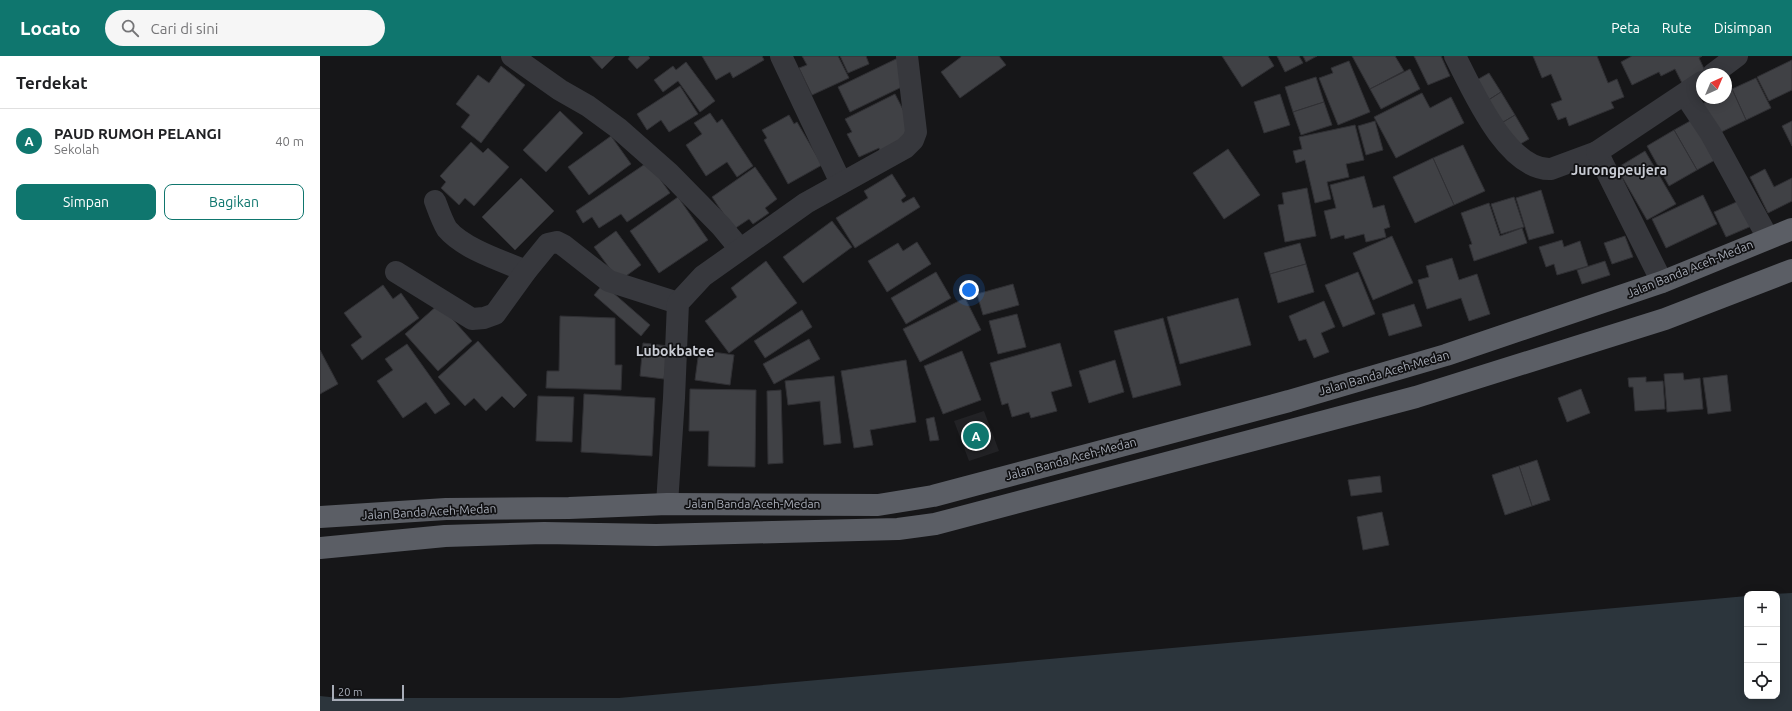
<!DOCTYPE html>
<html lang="id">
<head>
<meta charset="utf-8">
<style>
  :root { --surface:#fff; --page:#f6f6f6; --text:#202124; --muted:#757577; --line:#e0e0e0; --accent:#0f766e }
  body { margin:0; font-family:Ubuntu,sans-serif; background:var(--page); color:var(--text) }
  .controls { position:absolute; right:12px; bottom:12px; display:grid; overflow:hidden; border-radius:8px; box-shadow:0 2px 10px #0003 }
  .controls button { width:36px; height:36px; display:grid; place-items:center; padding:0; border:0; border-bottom:1px solid var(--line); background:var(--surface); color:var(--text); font:20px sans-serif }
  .compass { position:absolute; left:1376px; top:12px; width:36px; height:36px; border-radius:50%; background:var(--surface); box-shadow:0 2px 10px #0003; rotate:44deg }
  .scale { position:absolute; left:12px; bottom:10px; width:72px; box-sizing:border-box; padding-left:4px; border:2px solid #a8adb8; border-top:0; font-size:11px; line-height:14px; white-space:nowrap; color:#a8adb8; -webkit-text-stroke:3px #111113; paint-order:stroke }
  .you { position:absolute; left:649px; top:234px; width:14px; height:14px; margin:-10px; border:3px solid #fff; border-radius:50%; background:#1a73e8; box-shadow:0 0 0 6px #1a73e833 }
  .badge { display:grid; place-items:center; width:26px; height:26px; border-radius:50%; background:var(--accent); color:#fff; font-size:13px; font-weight:700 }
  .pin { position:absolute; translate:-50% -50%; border:2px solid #fff; box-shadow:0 1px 4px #0006 }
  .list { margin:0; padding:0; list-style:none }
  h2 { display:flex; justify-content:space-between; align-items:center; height:52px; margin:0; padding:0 16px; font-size:17px }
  h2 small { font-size:13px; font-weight:400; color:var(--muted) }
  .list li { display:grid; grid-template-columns:26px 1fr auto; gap:12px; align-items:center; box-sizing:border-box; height:64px; padding:0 16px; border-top:1px solid var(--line) }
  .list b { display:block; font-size:15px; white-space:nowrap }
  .list p { margin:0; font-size:13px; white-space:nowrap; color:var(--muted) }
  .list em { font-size:13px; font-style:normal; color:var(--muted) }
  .actions { display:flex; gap:8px; padding:12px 16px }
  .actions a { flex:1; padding:9px 0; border:1px solid var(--accent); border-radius:8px; text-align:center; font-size:14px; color:var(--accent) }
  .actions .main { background:var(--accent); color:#fff }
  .icon { flex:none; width:22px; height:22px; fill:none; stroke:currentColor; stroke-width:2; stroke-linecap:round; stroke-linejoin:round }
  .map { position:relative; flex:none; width:1472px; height:655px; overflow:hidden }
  header { display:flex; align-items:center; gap:24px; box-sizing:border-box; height:56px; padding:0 20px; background:var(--accent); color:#fff }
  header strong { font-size:19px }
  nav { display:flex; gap:22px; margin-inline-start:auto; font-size:14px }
  .search { width:280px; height:36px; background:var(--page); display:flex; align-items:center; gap:10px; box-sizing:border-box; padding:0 14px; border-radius:22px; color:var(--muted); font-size:15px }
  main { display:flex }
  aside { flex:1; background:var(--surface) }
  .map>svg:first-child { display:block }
  .built { fill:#222225 }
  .water { fill:#2c353c }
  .building { fill:#404145; stroke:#303034 }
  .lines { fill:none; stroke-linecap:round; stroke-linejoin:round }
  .minor { stroke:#37383d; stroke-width:22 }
  .trunk { stroke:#5b5e65; stroke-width:22 }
  .labels { text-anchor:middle; stroke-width:3.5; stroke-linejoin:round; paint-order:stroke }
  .street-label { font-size:12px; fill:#a8adb8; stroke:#111113 }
  .quarter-label { font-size:14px; font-weight:bold; fill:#c9ccd4; stroke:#111113 }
</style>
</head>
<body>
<header>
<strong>Locato</strong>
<div class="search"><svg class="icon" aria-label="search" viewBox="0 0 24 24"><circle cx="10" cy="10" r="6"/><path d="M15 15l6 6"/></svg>Cari di sini</div>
<nav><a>Peta</a><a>Rute</a><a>Disimpan</a></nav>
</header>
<main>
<aside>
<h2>Terdekat<small></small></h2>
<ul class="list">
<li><span class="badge">A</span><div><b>PAUD RUMOH PELANGI</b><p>Sekolah</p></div><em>40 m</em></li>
</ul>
<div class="actions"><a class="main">Simpan</a><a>Bagikan</a></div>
</aside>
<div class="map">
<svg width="1472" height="655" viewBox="0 0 1472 655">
  <rect width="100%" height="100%" fill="#161618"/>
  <polygon class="built" points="664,355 679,395 649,405 634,365"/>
  <polygon class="water" points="1472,537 1472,655 0,655 0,640 19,642 299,642 1427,540 1427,640 1457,640 1457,538 1455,538"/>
  <g class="building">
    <polygon points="270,0 295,0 282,13"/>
    <polygon points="310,0 328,0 330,2 317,13 308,3"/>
    <polygon points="382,0 442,0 444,4 413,22 410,16 396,24"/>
    <polygon points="482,0 518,0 529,22 492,39 479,12 487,9"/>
    <polygon points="520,0 546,0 549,8 528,17"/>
    <polygon points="641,0 679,0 686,9 640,42 621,16 641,1"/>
    <polygon points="902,0 948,0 954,10 922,31"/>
    <polygon points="957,0 979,0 983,7 965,16"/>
    <polygon points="983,0 997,0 986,6"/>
    <polygon points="1032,0 1075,0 1084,15 1050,33"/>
    <polygon points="1094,0 1121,0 1130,20 1108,29"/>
    <polygon points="1213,0 1277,0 1288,27 1297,23 1304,41 1291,46 1294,52 1249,70 1246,61 1238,64 1231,48 1242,44 1231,18 1222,22"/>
    <polygon points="1312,0 1382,0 1379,2 1386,17 1363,29 1355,13 1341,20 1339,16 1312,29 1301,6"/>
    <polygon points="578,2 590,27 530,56 518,31"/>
    <polygon points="1472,4 1472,34 1449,45 1437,21"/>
    <polygon points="1029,5 1050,56 1018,69 999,22 1013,17 1011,12"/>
    <polygon points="366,6 395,45 380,56 358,25 343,36 334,24 353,10 356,14"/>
    <polygon points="181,10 205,29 161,87 141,71 150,59 136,48 158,19 169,27"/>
    <polygon points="1090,13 1100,33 1061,53 1050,33"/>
    <polygon points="1169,17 1181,36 1167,45 1155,25"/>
    <polygon points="996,21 1004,46 973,56 965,31"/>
    <polygon points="1436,22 1451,52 1426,64 1412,33"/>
    <polygon points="360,30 378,58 349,76 341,64 327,74 317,58"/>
    <polygon points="1412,33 1426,64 1395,79 1380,49 1394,42 1406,42 1406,36"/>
    <polygon points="1181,36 1195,59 1180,68 1167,45"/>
    <polygon points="1102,37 1110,52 1131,41 1144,67 1076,102 1054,61"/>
    <polygon points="575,38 594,75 561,98 559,92 539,101 527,78 532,76 525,63"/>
    <polygon points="960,38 970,69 944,77 934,46"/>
    <polygon points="1004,46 1012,69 981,79 973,56"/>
    <polygon points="240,55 263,77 226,116 203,94"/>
    <polygon points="390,57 397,67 402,63 433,110 417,121 407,106 386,120 366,89 382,78 374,67"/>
    <polygon points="469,59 474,68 477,66 502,109 468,128 444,84 447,82 442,74"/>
    <polygon points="1195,59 1209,83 1195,91 1180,68"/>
    <polygon points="1372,64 1395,104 1377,114 1354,74"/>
    <polygon points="1055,65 1063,94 1046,99 1038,70"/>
    <polygon points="1472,65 1472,90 1462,70"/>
    <polygon points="1035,69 1044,104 1026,108 1029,121 1007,126 1011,143 995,147 985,104 976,107 973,95 982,93 979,81"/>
    <polygon points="1354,74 1377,114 1349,130 1327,90"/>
    <polygon points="291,80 311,108 269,139 248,111"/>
    <polygon points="151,86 163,97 168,92 189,111 154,150 145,142 139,149 121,132 126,126 120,120"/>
    <polygon points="1143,89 1165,135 1134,149 1113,102"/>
    <polygon points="908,93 940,139 904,163 873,117"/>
    <polygon points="1325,95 1356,148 1327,164 1297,112"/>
    <polygon points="1113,102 1134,149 1095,167 1073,121"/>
    <polygon points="328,106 350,137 307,166 301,158 279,172 272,161 263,167 256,155"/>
    <polygon points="435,111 457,143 445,152 449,157 433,168 429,163 414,173 392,141"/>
    <polygon points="1445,113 1454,131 1472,122 1472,145 1448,157 1430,121"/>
    <polygon points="572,118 586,140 581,144 583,147 594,141 600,151 535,192 516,162 548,142 544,135"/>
    <polygon points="1044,120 1053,152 1064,149 1070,171 1064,173 1066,181 1046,186 1044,178 1025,183 1024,179 1011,183 1004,155 1016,152 1010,129"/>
    <polygon points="201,122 234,155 195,194 162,161"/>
    <polygon points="987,132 996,180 965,186 958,149 964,148 962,137"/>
    <polygon points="1221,134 1234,177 1209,184 1196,142"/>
    <polygon points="1383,139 1397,168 1346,192 1332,163"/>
    <polygon points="358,141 388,184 339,217 310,175"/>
    <polygon points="1194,141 1204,171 1181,178 1171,148"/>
    <polygon points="1421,144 1434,169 1406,181 1394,156"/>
    <polygon points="1169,147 1180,180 1202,172 1207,187 1154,205 1149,189 1152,188 1141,157"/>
    <polygon points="512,165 532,191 483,227 463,201"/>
    <polygon points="296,175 321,209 299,225 274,191"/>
    <polygon points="1072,180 1093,227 1053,244 1033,197"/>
    <polygon points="1305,180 1313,201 1292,208 1284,187"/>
    <polygon points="1242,184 1244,191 1260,185 1268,210 1237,219 1234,208 1226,211 1219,191"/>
    <polygon points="597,186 611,208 567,236 548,205 578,187 583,195"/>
    <polygon points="980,187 986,208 950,218 944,197"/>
    <polygon points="1132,202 1139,224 1157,218 1170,258 1149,265 1141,242 1107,253 1098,224 1109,221 1106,210"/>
    <polygon points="446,205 477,247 409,297 385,265 417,241 411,232"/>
    <polygon points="1285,205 1290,219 1262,228 1257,214"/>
    <polygon points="986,208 994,236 958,247 950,218"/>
    <polygon points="616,216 631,242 586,268 571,242"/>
    <polygon points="1038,216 1055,258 1023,271 1005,229"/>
    <polygon points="283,228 330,269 321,280 274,239"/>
    <polygon points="693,228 699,249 663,259 657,238"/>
    <polygon points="63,229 73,243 81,237 99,262 42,304 31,289 42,281 24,257"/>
    <polygon points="645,242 661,274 600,306 583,273"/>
    <polygon points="918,242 931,289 860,308 847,261"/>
    <polygon points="1004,245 1015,271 1001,277 1009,296 994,302 986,283 979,285 969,260"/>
    <polygon points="119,248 152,285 118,315 85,278"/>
    <polygon points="1094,248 1102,270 1069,280 1062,258"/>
    <polygon points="482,254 492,271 445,302 434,285"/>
    <polygon points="697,258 706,291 678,298 669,265"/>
    <polygon points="240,260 295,262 295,309 302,309 301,334 226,332 227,315 239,315"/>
    <polygon points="843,262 861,329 813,342 794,275"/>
    <polygon points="489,283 500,303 454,328 443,308"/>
    <polygon points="158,285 207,339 194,352 182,340 166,355 154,342 145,350 118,321"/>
    <polygon points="323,287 348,290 344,323 320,320"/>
    <polygon points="740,287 752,330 731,336 737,355 711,362 709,356 692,361 688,347 682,349 670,307"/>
    <polygon points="87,288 130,348 115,358 106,346 83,362 57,325 73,314 65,303"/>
    <polygon points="0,294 18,328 0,338"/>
    <polygon points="379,294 414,299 410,329 375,324"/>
    <polygon points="642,295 661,344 623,358 604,310"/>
    <polygon points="586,304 596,366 550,374 553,389 534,392 521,315"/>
    <polygon points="795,304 804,336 769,347 759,315"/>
    <polygon points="1363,317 1364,324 1380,322 1383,353 1347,356 1344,318"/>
    <polygon points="1407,319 1411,355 1388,358 1383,322"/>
    <polygon points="514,320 521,387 504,389 500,345 468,349 465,325"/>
    <polygon points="1326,321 1326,326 1343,325 1345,353 1315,355 1313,331 1309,331 1308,322"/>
    <polygon points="370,333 436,334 435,411 388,410 389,375 369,375"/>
    <polygon points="1261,333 1270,357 1247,366 1238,342"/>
    <polygon points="461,334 463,407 448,408 447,335"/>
    <polygon points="264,338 335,342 332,400 261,396"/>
    <polygon points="218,340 254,341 252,386 216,385"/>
    <polygon points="614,361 619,384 610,385 606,363"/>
    <polygon points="1217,404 1230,444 1212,450 1199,410"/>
    <polygon points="1199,410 1212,450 1185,459 1172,419"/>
    <polygon points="1060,420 1062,436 1031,440 1028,424"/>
    <polygon points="1062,456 1069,489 1043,494 1037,461"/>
  </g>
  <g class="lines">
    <g class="minor">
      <polyline points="192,0 240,34 268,50 298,72 349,117 401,170 420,193"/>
      <polyline points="461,0 521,127"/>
      <path d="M1135 0C1152 33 1187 115 1231 113L1277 96 1342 226"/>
      <polyline points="1393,18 1417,0"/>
      <polyline points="1365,39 1391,78 1448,182"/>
      <polyline points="1277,96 1382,26"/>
      <path d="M115 145C118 153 122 165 127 173 144 193 182 205 206 215"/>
      <polyline points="76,216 152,263 164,262 175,258 206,215 228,188 237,186 243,189 289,225 358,247"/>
      <polyline points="347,448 354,342 358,247 383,220 486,147 585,92 593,84 596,76 587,0"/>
    </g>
    <g class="trunk">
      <polyline points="0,461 126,453 249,452 347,448 558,449 613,440 969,345 1126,299 1342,226 1472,173"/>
      <polyline points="0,492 125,480 224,477 336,479 578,473 615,468 1096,341 1345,263 1472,214"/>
    </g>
  </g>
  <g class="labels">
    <g class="street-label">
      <text transform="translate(1370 213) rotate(-22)" y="4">Jalan Banda Aceh-Medan</text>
      <text transform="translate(1064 317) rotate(-16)" y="4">Jalan Banda Aceh-Medan</text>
      <text transform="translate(751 403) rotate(-15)" y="4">Jalan Banda Aceh-Medan</text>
      <text x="433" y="452">Jalan Banda Aceh-Medan</text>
      <text transform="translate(109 456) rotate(-3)" y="4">Jalan Banda Aceh-Medan</text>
    </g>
    <g class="quarter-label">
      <text x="1299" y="119">Jurongpeujera</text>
      <text x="355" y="300">Lubokbatee</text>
    </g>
  </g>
</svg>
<div class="controls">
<button>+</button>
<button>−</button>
<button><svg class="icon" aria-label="locate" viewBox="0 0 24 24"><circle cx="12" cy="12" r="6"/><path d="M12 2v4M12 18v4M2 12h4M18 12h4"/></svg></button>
</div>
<svg class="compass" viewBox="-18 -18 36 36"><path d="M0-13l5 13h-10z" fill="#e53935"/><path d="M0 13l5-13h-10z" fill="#757577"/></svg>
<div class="scale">20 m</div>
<div class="you"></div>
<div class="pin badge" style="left:656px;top:380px">A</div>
</div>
</main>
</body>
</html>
